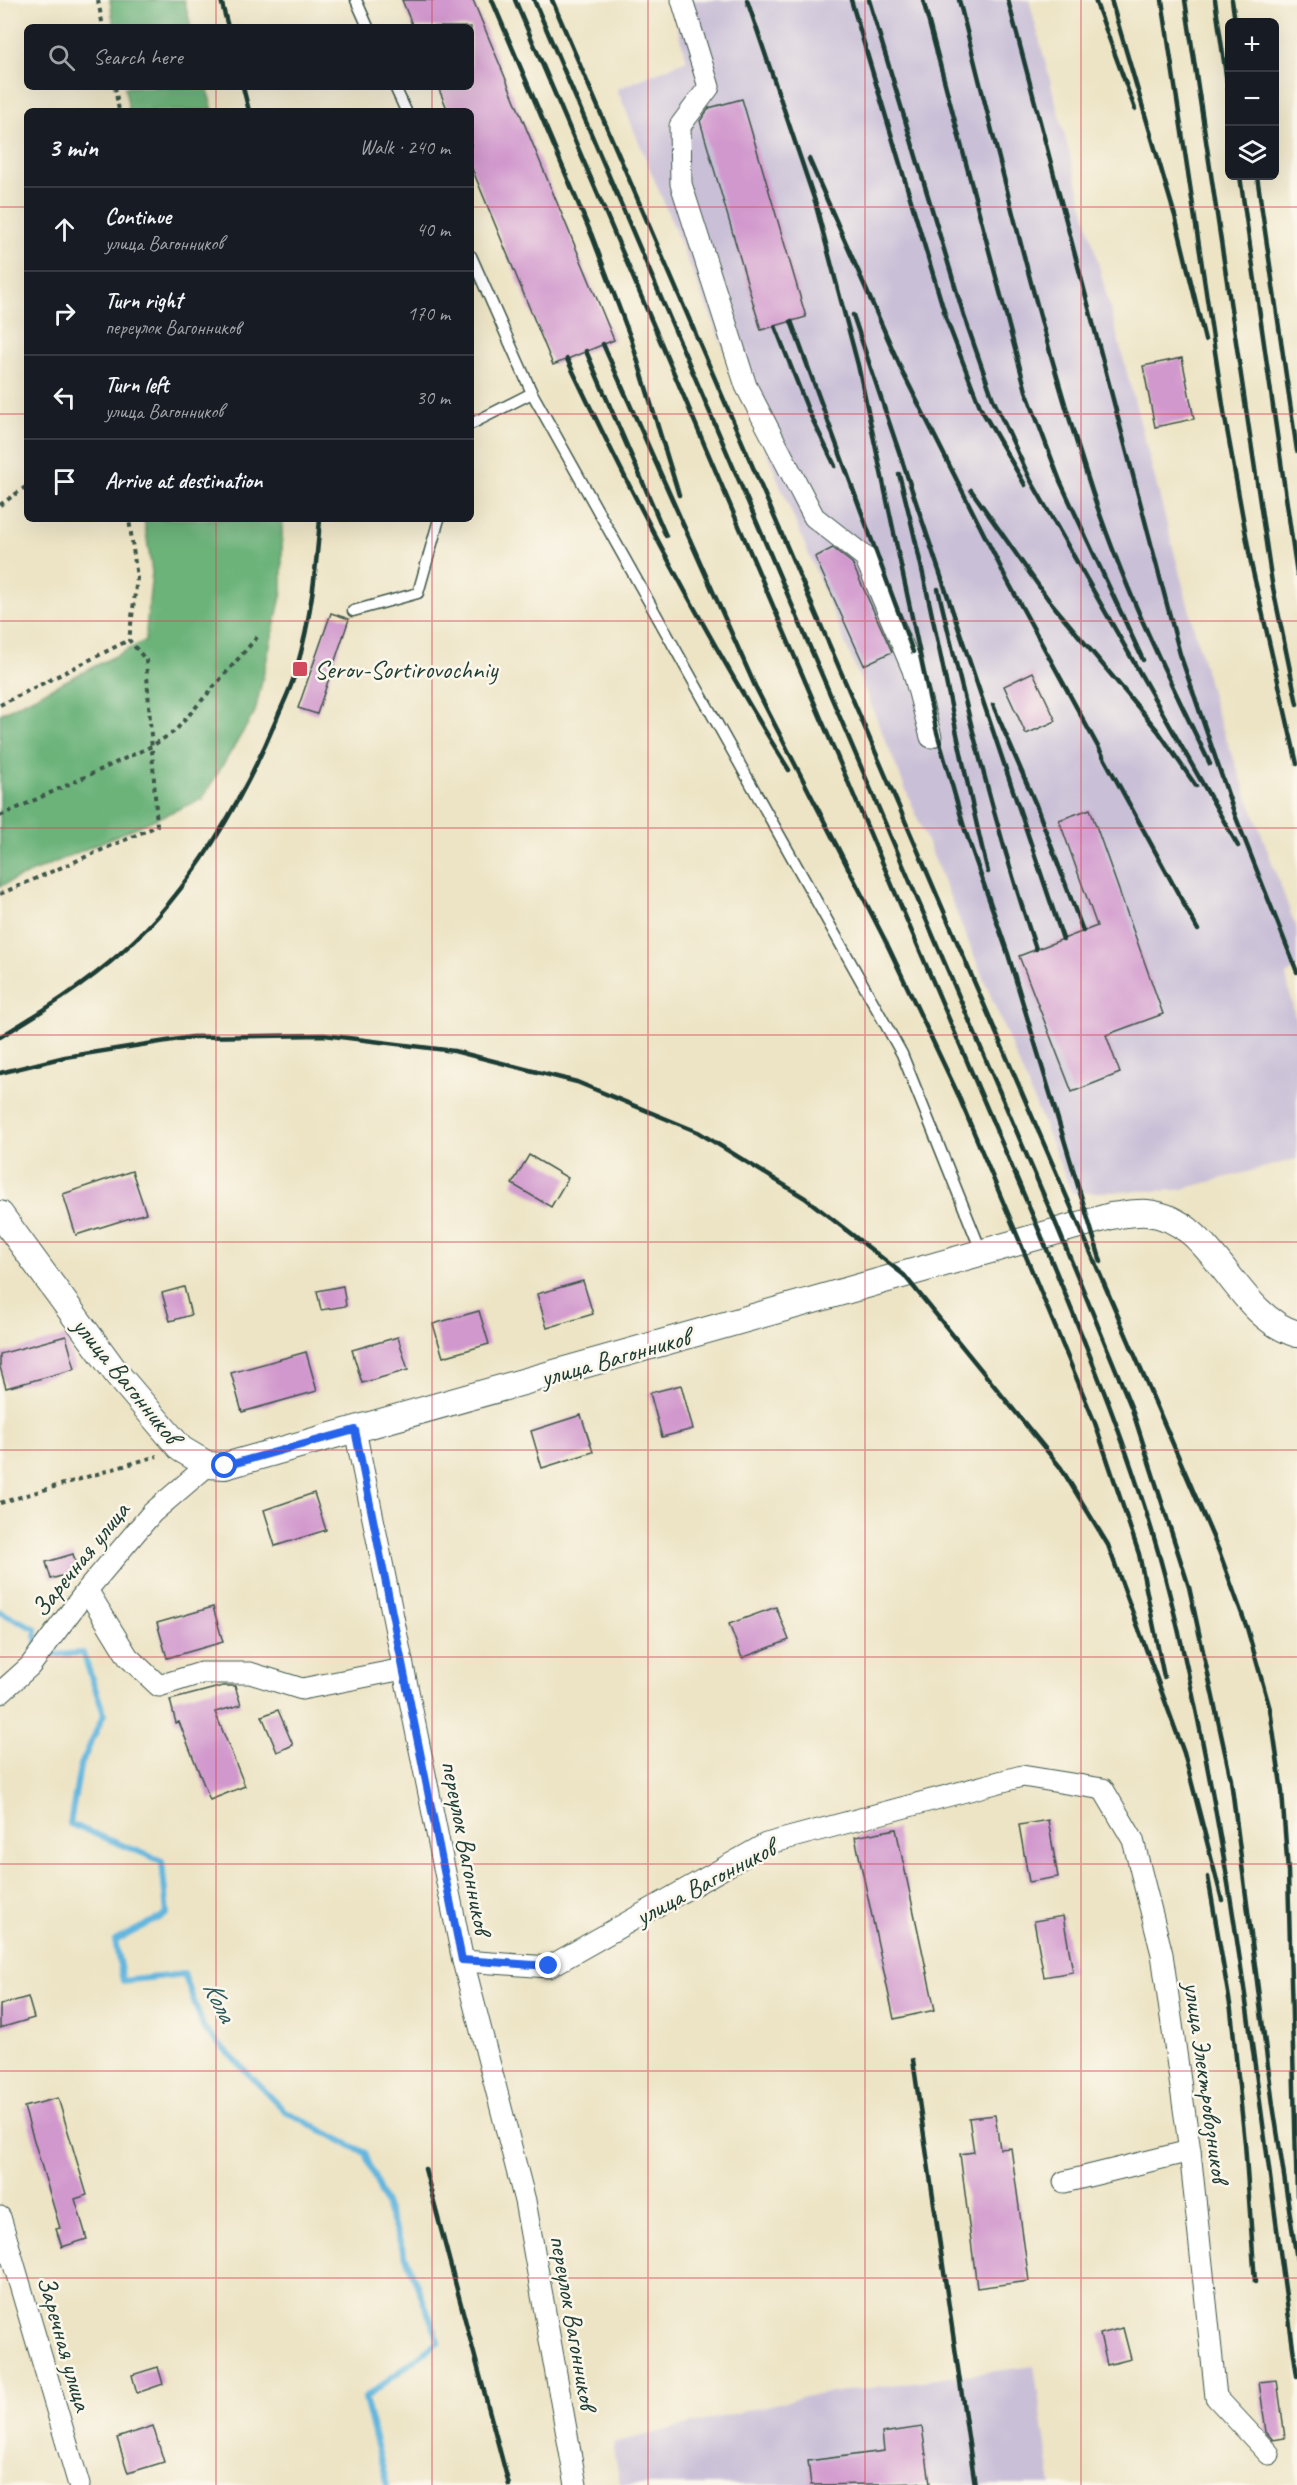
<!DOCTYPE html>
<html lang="en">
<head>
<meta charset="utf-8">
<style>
  :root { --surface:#171b24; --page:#242831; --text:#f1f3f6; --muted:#9ea1a6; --line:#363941 }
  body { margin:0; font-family:Caveat,sans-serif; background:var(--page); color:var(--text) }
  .controls { position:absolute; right:18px; top:18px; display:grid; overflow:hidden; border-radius:9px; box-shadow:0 6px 24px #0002 }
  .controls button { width:54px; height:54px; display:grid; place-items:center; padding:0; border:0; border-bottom:2px solid var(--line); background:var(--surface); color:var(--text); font:30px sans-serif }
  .stop { position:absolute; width:18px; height:18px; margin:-14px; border:4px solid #2563eb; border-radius:50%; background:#fff }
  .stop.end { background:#2563eb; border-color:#fff; box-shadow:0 2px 6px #0008 }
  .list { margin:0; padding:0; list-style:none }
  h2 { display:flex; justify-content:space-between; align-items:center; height:78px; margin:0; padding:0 24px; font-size:26px }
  h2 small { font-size:20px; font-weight:400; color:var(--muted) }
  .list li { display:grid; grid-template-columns:39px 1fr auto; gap:18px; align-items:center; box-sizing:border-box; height:84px; padding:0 24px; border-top:2px solid var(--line) }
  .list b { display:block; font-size:22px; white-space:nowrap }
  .list p { margin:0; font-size:20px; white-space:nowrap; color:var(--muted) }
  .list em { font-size:20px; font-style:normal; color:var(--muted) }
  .icon { flex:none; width:33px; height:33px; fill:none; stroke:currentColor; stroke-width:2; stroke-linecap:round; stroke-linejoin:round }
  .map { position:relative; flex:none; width:1297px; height:2485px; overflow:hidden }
  .search { position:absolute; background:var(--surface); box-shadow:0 6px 24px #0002; left:24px; top:24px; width:450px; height:66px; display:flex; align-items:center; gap:15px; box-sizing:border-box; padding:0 21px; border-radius:9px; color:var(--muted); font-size:22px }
  .panel { position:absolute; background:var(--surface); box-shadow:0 6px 24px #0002; left:24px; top:108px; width:450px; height:414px; border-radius:9px }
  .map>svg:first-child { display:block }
  .industrial { fill:#c9bfd7 }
  .forest { fill:#6cb37a; stroke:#467857; stroke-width:1.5 }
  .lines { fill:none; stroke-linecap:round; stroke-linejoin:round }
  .stream { stroke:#62b6de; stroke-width:6 }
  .building { fill:#d198cd }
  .service-casing { stroke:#3e564a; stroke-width:13 }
  .minor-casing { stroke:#3e564a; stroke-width:23 }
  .tertiary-casing { stroke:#3e564a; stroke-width:28 }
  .path { stroke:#3e564a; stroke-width:4; stroke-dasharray:4.5 4.5; stroke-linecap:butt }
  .service { stroke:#fff; stroke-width:10 }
  .minor { stroke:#fff; stroke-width:21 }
  .tertiary { stroke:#fff; stroke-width:26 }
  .rail { stroke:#1f3d34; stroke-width:4.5 }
  .route { stroke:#2563eb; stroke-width:8 }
  .grid { fill:none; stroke:#d1495b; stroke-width:1.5; stroke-opacity:0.55 }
  .poi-dot { fill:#d1495b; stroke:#fbf7ec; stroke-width:2 }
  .labels { text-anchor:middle; stroke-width:5; stroke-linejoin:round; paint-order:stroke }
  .poi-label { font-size:26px; fill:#1f3d34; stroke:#fbf7ec; text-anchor:start }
  .street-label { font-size:26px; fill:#1f3d34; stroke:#fbf7ec }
  .water-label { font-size:27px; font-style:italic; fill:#305b5e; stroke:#fbf7ec }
</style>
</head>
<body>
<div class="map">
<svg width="1297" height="2485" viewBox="0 0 1297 2485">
  <rect width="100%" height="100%" fill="#fbf7ec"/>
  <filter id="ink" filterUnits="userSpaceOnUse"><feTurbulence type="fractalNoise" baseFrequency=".0167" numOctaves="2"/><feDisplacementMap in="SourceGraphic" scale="12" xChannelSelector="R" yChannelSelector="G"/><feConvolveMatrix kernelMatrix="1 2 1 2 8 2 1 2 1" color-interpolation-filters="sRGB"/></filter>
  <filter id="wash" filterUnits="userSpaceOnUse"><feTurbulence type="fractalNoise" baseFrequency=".008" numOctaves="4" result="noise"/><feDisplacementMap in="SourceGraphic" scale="24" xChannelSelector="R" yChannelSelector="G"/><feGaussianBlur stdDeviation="1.35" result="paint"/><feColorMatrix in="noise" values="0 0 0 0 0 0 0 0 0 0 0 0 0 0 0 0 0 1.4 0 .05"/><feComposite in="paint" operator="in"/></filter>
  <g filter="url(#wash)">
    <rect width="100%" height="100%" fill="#ede4c5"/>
    <g class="industrial">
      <polygon points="669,0 1029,0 1216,711 1297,930 1297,968 1286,975 1297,1028 1297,1159 1179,1190 1072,1193 617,89 687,60"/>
      <polygon points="1034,2366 1052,2485 620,2485 613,2443 808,2396"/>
    </g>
    <g class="forest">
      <polygon points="110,0 184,0 191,27 114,27"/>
      <polygon points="125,87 207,87 213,111 129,111"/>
      <polygon points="144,519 282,519 282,592 255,712 202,799 0,886 0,714 145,641 152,572"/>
    </g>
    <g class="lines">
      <g class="stream">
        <polyline points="0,1612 36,1629 36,1646"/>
        <polyline points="48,1655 83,1653 104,1714 80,1767 70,1824 162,1861 167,1914 115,1941 123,1981 184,1974 204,2029 285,2111 365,2153 439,2341 365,2398 387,2485"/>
      </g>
    </g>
    <g id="blocks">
      <g class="building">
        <polygon points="402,0 473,0 614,340 553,365 471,166 471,111 448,111 438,87 471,87 471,27 413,27"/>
        <polygon points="742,99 806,317 761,330 700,121 709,108"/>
        <polygon points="1182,358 1194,419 1155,427 1143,366"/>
        <polygon points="833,548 852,563 892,652 864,665 815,557"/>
        <polygon points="331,613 349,619 317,714 298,708"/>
        <polygon points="1033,672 1056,721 1026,734 1004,686"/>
        <polygon points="1090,809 1163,1014 1106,1035 1120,1073 1072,1092 1019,956 1097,926 1059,820"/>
        <polygon points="529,1155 568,1178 551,1207 512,1184"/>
        <polygon points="132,1171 146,1213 76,1235 63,1194"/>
        <polygon points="583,1281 593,1314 547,1328 537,1294"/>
        <polygon points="343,1286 346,1306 321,1310 317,1291"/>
        <polygon points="184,1287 191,1315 170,1321 162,1293"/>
        <polygon points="479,1311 489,1344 443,1357 433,1324"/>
        <polygon points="66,1336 75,1369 6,1388 0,1367 0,1354"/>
        <polygon points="398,1337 408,1370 362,1383 352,1350"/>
        <polygon points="306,1352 317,1391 242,1412 231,1373"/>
        <polygon points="681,1385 693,1429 662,1437 650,1393"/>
        <polygon points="581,1415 593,1452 542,1468 531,1431"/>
        <polygon points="314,1493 326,1530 275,1546 264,1510"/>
        <polygon points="73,1554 78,1571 51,1579 46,1562"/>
        <polygon points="213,1607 223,1642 167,1658 157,1623"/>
        <polygon points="776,1607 789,1640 742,1658 729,1624"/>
        <polygon points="223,1686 235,1686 241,1705 215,1712 245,1786 210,1800 179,1722 176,1723 170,1700"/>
        <polygon points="278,1710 293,1745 277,1752 262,1716"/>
        <polygon points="1048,1820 1058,1877 1029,1882 1019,1825"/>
        <polygon points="896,1829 935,2010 894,2019 855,1837"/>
        <polygon points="1063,1916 1073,1972 1044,1977 1034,1921"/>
        <polygon points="28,1997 34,2018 0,2028 0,2005"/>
        <polygon points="58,2098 87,2195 75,2199 87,2239 62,2247 56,2229 60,2228 24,2107"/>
        <polygon points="995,2115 1000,2149 1011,2148 1029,2281 977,2288 960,2154 974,2152 969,2118"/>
        <polygon points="1123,2328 1131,2359 1107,2365 1100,2334"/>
        <polygon points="158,2367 163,2384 137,2393 132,2375"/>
        <polygon points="1277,2380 1285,2438 1273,2440 1266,2432 1259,2382"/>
        <polygon points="153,2426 164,2462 128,2473 117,2438"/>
        <polygon points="922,2427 930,2483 811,2485 808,2461 884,2451 882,2433"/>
      </g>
    </g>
  </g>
  <g filter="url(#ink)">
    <use href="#blocks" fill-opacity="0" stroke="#3e564a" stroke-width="1.5"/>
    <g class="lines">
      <defs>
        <g id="service">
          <polyline points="356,0 368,27"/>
          <polyline points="395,87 406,111"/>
          <polyline points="471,256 532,393 902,1054 982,1253"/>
          <polyline points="471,424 532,393"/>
          <polyline points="353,611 418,593 439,519"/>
        </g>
        <g id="minor">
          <polyline points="682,0 709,87 680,126 681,184 746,386 814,517 865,557 913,670 931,737"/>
          <polyline points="355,1430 463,1961 525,2201 576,2485"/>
          <polyline points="87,1590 128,1657 159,1686 201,1673 250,1673 302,1689 403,1669"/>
          <polyline points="0,1693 30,1666 87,1590 152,1513 208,1465"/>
          <polyline points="463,1961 549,1967 766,1844 1022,1776 1103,1789 1133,1840 1162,1954 1190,2151 1216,2397 1269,2454"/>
          <polyline points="1064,2182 1190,2151"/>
          <polyline points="0,2217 79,2485"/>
        </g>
        <path id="tertiary" d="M0 1214 117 1374 181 1449 208 1465 225 1466 1111 1216C1122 1215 1136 1212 1147 1213 1215 1219 1233 1315 1297 1334"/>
      </defs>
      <use href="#service" class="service-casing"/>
      <use href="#minor" class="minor-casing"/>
      <use href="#tertiary" class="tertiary-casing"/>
      <g class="path">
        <polyline points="98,0 103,27"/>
        <polyline points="115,87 119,111"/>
        <polyline points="0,505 27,486"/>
        <polyline points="0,705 129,640"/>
        <polyline points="0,816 152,746 175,731 259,635"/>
        <polyline points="0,894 157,826 146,660 129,640 137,578 129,519"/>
        <polyline points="0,1503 157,1456"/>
      </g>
      <use href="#service" class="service"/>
      <use href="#minor" class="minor"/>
      <use href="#tertiary" class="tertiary"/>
      <g class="rail">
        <polyline points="221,0 228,27"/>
        <polyline points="492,0 592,236 631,339 679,495"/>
        <path d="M515 0 1041 1235C1090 1354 1139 1472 1170 1596 1234 1852 1260 2116 1297 2376"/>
        <polyline points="534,0 1059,1231 1132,1409 1189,1587 1231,1780 1273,2105 1297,2260"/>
        <polyline points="552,0 1219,1551 1247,1628 1270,1709 1282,1792 1288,1872 1297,2196"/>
        <polyline points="747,0 819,213"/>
        <polyline points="851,0 947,321 981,409 1025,485"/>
        <polyline points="869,0 964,316 993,399 1030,479 1238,846"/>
        <polyline points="923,0 1026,391 1060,481 1143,660"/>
        <path d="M959 0C1001 165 1040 332 1093 494 1124 588 1167 676 1210 764"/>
        <polyline points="1008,0 1180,654 1235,815 1297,972"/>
        <polyline points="1095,0 1135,109"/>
        <polyline points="1111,0 1175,216 1205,340"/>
        <polyline points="1162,0 1225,418 1251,563 1297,764"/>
        <polyline points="1185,0 1272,583 1297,704"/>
        <polyline points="1215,0 1230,103"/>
        <polyline points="1232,0 1235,22"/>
        <polyline points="243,87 249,111"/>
        <polyline points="809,159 902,371 1007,580 1198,930"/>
        <polyline points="1240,176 1297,574"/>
        <polyline points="1257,176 1297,451"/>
        <polyline points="816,206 858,365 936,729 964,827 1008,954 1101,1262"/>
        <polyline points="853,315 1063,939"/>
        <polyline points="791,321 913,652"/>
        <polyline points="775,326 808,410 835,466"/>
        <polyline points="603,344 755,686 886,942 956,1090 1020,1242 1095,1423 1139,1554 1164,1677"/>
        <polyline points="586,351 666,536"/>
        <path d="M567 359C634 500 707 638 789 770"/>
        <path d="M899 474C934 606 955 740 988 872"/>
        <polyline points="971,490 1048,599 1158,731 1196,786"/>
        <path d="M938 589C967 710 996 831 1036 949"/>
        <polyline points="993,705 1036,805 1083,931"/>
        <path d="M0 1037C43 1011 85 985 123 951 190 892 243 800 277 718 284 701 293 684 297 667 311 619 316 569 320 519"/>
        <polyline points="0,1073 65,1057 192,1037 324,1035 454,1051 577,1082 698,1132 805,1198 904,1275 1061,1468 1108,1545 1184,1753 1222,1900"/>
        <polyline points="1208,1877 1231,2010 1245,2143 1255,2282"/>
        <polyline points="913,2060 975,2485"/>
        <polyline points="425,2169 509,2485"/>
        <polyline points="919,2484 919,2485"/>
      </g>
    </g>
  </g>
  <g class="lines" filter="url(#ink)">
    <polyline class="route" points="225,1466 355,1430 462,1960 549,1966"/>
  </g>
  <path class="grid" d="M216 0V27M432 0V27M648 0V2485M865 0V2485M1081 0V2485M216 87V111M432 87V111M0 207H27M471 207H1297M0 414H27M471 414H1297M216 519V2485M432 519V2485M0 621H1297M0 828H1297M0 1035H1297M0 1242H1297M0 1450H1297M0 1657H1297M0 1864H1297M0 2071H1297M0 2278H1297"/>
  <rect class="poi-dot" x="292" y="661" width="16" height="16" rx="3"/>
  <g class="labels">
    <g class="poi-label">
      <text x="314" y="678">Serov-Sortirovochniy</text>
    </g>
    <g class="street-label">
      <text transform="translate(615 1357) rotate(-16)" y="9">улица Вагонников</text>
      <text transform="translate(127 1380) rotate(51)" y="9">улица Вагонников</text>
      <text transform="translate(80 1559) rotate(-51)" y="9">Заречная улица</text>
      <text transform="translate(467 1847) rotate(79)" y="9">переулок Вагонников</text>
      <text transform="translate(705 1882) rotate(-28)" y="9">улица Вагонников</text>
      <text transform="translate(1207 2082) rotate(82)" y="9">улица Электровозников</text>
      <text transform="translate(574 2322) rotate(80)" y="9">переулок Вагонников</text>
      <text transform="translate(65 2343) rotate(74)" y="9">Заречная улица</text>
    </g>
    <g class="water-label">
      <text transform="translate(220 2001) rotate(64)" y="9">Кола</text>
    </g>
  </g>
</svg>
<div class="controls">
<button>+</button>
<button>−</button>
<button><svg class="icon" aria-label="layers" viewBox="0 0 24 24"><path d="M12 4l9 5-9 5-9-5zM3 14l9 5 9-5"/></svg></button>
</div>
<div class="stop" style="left:225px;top:1466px"></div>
<div class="stop end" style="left:549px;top:1966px"></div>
<div class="search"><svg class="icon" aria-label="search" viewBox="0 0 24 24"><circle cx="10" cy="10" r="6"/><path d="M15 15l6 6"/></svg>Search here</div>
<section class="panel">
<h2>3 min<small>Walk · 240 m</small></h2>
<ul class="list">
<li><svg class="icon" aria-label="ahead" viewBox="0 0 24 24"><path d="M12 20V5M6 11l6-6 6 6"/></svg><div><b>Continue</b><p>улица Вагонников</p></div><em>40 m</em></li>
<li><svg class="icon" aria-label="right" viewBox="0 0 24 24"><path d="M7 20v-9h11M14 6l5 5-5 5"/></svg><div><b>Turn right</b><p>переулок Вагонников</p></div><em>170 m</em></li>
<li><svg class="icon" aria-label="left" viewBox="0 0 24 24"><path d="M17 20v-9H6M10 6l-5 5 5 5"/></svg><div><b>Turn left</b><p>улица Вагонников</p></div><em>30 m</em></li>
<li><svg class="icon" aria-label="arrive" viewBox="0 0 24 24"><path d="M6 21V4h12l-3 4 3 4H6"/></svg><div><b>Arrive at destination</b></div></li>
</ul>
</section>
</div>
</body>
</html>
